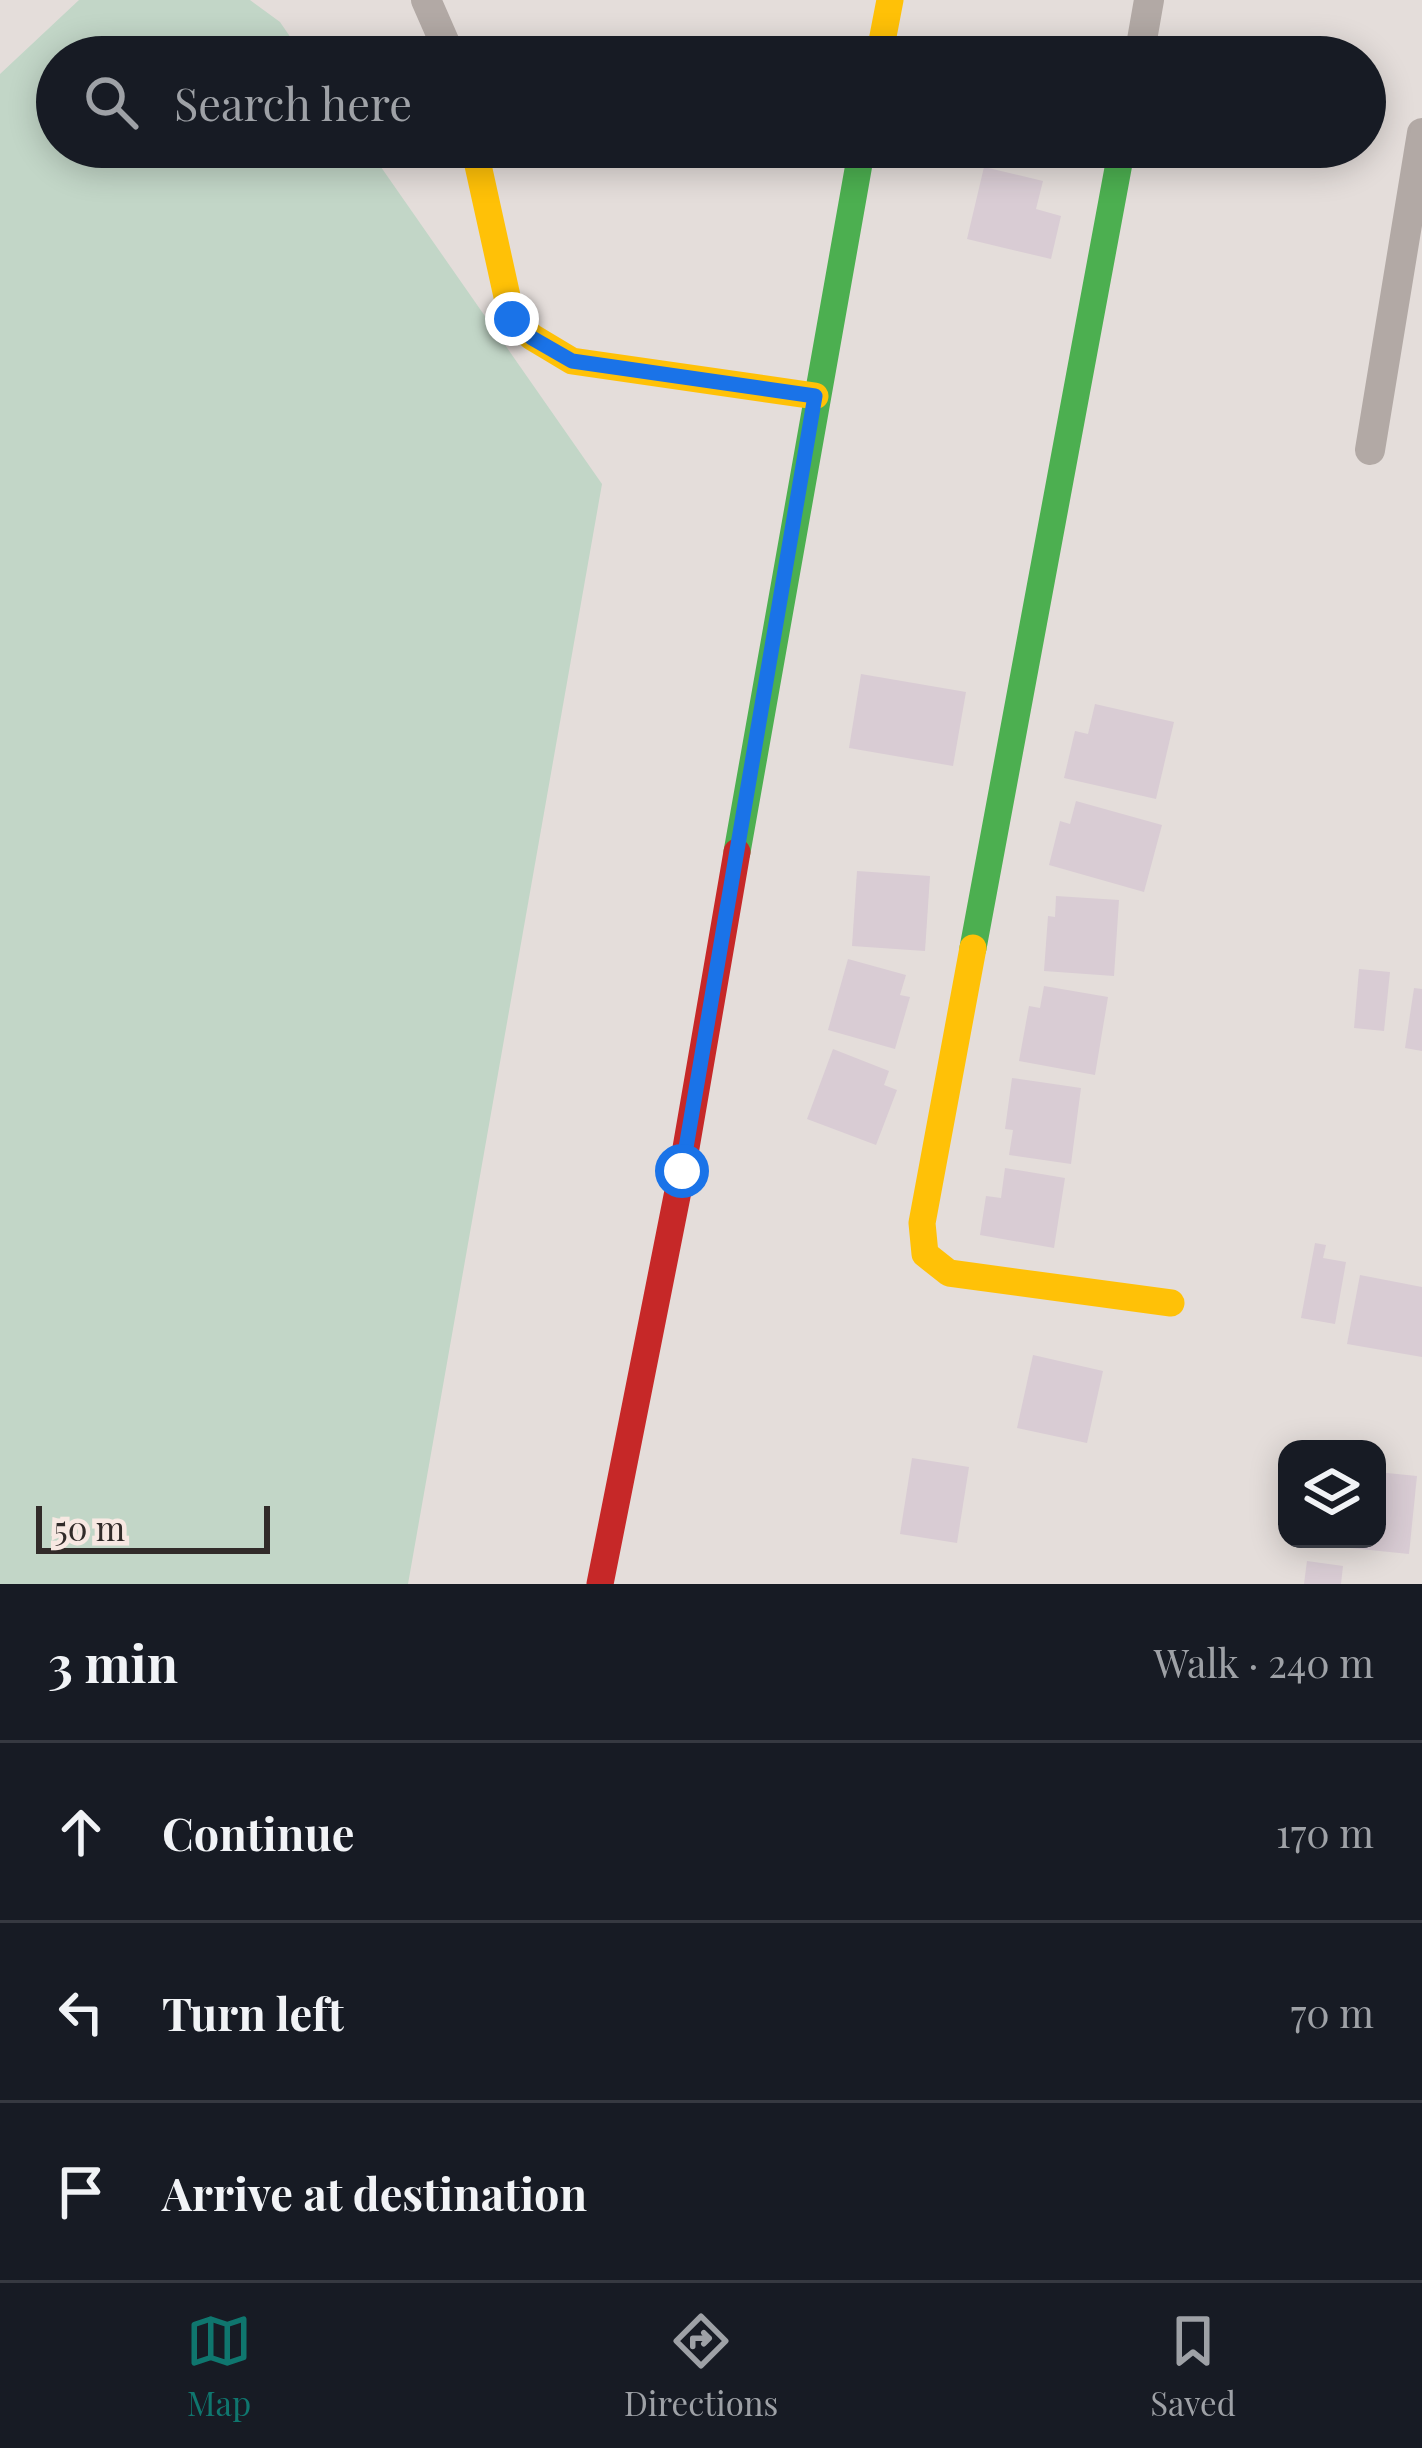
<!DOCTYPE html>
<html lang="en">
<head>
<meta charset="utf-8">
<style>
  :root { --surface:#171b24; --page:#20242c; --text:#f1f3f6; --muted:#9ea1a6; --line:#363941; --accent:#0f766e }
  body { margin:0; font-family:"Playfair Display",serif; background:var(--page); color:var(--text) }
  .controls { position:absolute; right:36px; bottom:36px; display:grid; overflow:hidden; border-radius:24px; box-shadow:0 6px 30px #0003 }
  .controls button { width:108px; height:108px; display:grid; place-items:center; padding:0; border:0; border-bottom:3px solid var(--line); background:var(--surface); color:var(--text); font:60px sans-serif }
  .scale { position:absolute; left:36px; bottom:30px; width:234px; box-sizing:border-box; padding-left:12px; border:6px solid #312b29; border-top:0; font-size:33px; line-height:42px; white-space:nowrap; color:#312b29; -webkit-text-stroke:9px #f7e8e2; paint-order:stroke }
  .stop { position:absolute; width:36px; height:36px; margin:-27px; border:9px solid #1a73e8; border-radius:50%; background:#fff }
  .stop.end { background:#1a73e8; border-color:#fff; box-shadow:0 3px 12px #0008 }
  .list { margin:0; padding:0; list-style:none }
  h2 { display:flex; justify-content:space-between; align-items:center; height:156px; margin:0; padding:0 48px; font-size:51px }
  h2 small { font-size:39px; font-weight:400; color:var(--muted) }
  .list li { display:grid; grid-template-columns:78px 1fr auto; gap:36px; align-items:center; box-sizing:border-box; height:180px; padding:0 48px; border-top:3px solid var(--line) }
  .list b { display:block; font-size:45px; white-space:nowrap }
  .list em { font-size:39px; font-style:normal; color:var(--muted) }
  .icon { flex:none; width:66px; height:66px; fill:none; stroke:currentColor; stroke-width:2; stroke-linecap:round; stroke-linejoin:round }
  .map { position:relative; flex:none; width:1422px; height:1584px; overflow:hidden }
  .search { position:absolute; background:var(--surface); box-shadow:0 6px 30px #0003; left:36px; right:36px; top:36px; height:132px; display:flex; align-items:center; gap:30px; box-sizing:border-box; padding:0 42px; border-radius:66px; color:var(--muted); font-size:45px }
  .sheet { height:696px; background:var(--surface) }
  nav { display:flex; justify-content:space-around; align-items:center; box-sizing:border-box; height:168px; border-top:3px solid var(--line); background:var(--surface); font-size:33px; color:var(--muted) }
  nav a { display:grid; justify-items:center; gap:6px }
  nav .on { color:var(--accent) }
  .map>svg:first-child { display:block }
  .green { fill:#c2d6c7 }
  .building { fill:#d9ccd4 }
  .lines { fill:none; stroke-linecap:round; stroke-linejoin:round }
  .street { stroke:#b2a9a5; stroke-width:30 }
  .fast { stroke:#4caf50; stroke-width:27 }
  .slow { stroke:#ffc107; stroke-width:27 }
  .jam { stroke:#c62828; stroke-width:27 }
  .route { stroke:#1a73e8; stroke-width:15 }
</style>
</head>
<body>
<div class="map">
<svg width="1422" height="1584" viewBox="0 0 1422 1584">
  <rect width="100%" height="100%" fill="#e4ddda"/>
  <polygon class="green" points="79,0 250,0 280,22 304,57 57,57 57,147 367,147 602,484 408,1584 0,1584 0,74"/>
  <g class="building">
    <polygon points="984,167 1043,181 1036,209 1061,216 1051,259 967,239"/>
    <polygon points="861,674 966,692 953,766 849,748"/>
    <polygon points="1095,704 1174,722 1156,799 1064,778 1075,731 1088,734"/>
    <polygon points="1076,801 1162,825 1144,892 1049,865 1060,821 1070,824"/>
    <polygon points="857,871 930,876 925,951 852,946"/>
    <polygon points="1056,896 1119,900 1114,976 1044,971 1048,916 1055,917"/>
    <polygon points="848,959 906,975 900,995 910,997 895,1049 828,1030"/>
    <polygon points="1359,969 1390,972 1384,1031 1354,1028"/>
    <polygon points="1044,986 1108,997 1095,1075 1019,1061 1029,1006 1040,1008"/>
    <polygon points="1414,988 1422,989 1422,1051 1405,1048"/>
    <polygon points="833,1049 889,1071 884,1085 897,1090 876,1145 807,1119"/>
    <polygon points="1012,1078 1081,1088 1071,1164 1009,1155 1013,1130 1005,1129"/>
    <polygon points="1005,1168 1065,1178 1054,1248 980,1235 986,1196 1001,1198"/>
    <polygon points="1315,1243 1326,1245 1323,1258 1346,1262 1335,1324 1301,1318"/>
    <polygon points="1360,1275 1422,1287 1422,1357 1347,1344"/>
    <polygon points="1033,1355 1103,1371 1087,1443 1017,1428"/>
    <polygon points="912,1458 969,1467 957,1543 900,1534"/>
    <polygon points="1377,1472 1417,1476 1409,1554 1292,1542 1292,1539 1377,1539"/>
    <polygon points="1307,1561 1343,1566 1341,1584 1304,1584"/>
  </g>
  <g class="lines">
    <g class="street">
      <polyline points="426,0 451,57"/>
      <polyline points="1139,57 1149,0"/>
      <polyline points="1370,450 1422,133"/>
    </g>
    <g class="fast">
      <polyline points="737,852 862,147"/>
      <polyline points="973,948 1122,147"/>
    </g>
    <g class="slow">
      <polyline points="879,57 890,0"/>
      <polyline points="474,147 512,319 532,337 572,361 815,396"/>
      <polyline points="973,948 922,1223 925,1254 949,1273 1171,1303"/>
    </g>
    <polyline class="jam" points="600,1584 682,1171 737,852"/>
  </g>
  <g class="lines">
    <polyline class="route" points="512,319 532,338 572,361 815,396 682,1171"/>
  </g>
</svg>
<div class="controls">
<button><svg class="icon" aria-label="layers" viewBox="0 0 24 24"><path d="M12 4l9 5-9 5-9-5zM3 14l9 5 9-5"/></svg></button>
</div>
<div class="scale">50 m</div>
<div class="stop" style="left:682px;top:1171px"></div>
<div class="stop end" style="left:512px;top:319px"></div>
<div class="search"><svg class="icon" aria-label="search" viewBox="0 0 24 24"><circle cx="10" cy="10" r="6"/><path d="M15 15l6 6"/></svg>Search here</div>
</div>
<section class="sheet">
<h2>3 min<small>Walk · 240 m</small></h2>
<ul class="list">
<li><svg class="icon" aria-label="ahead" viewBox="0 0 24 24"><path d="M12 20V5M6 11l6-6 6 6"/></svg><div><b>Continue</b></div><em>170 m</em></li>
<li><svg class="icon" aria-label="left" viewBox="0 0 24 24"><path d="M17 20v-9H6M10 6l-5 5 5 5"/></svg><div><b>Turn left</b></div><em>70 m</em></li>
<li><svg class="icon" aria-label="arrive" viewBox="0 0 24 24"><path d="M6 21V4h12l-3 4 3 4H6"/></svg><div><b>Arrive at destination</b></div></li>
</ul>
</section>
<nav>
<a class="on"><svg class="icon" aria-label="map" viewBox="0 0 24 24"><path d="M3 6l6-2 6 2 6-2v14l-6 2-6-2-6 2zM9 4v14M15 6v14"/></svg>Map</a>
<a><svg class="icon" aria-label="directions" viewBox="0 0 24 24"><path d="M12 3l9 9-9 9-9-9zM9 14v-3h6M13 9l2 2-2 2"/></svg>Directions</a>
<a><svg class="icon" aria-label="saved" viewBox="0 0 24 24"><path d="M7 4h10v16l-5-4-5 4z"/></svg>Saved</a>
</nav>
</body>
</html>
